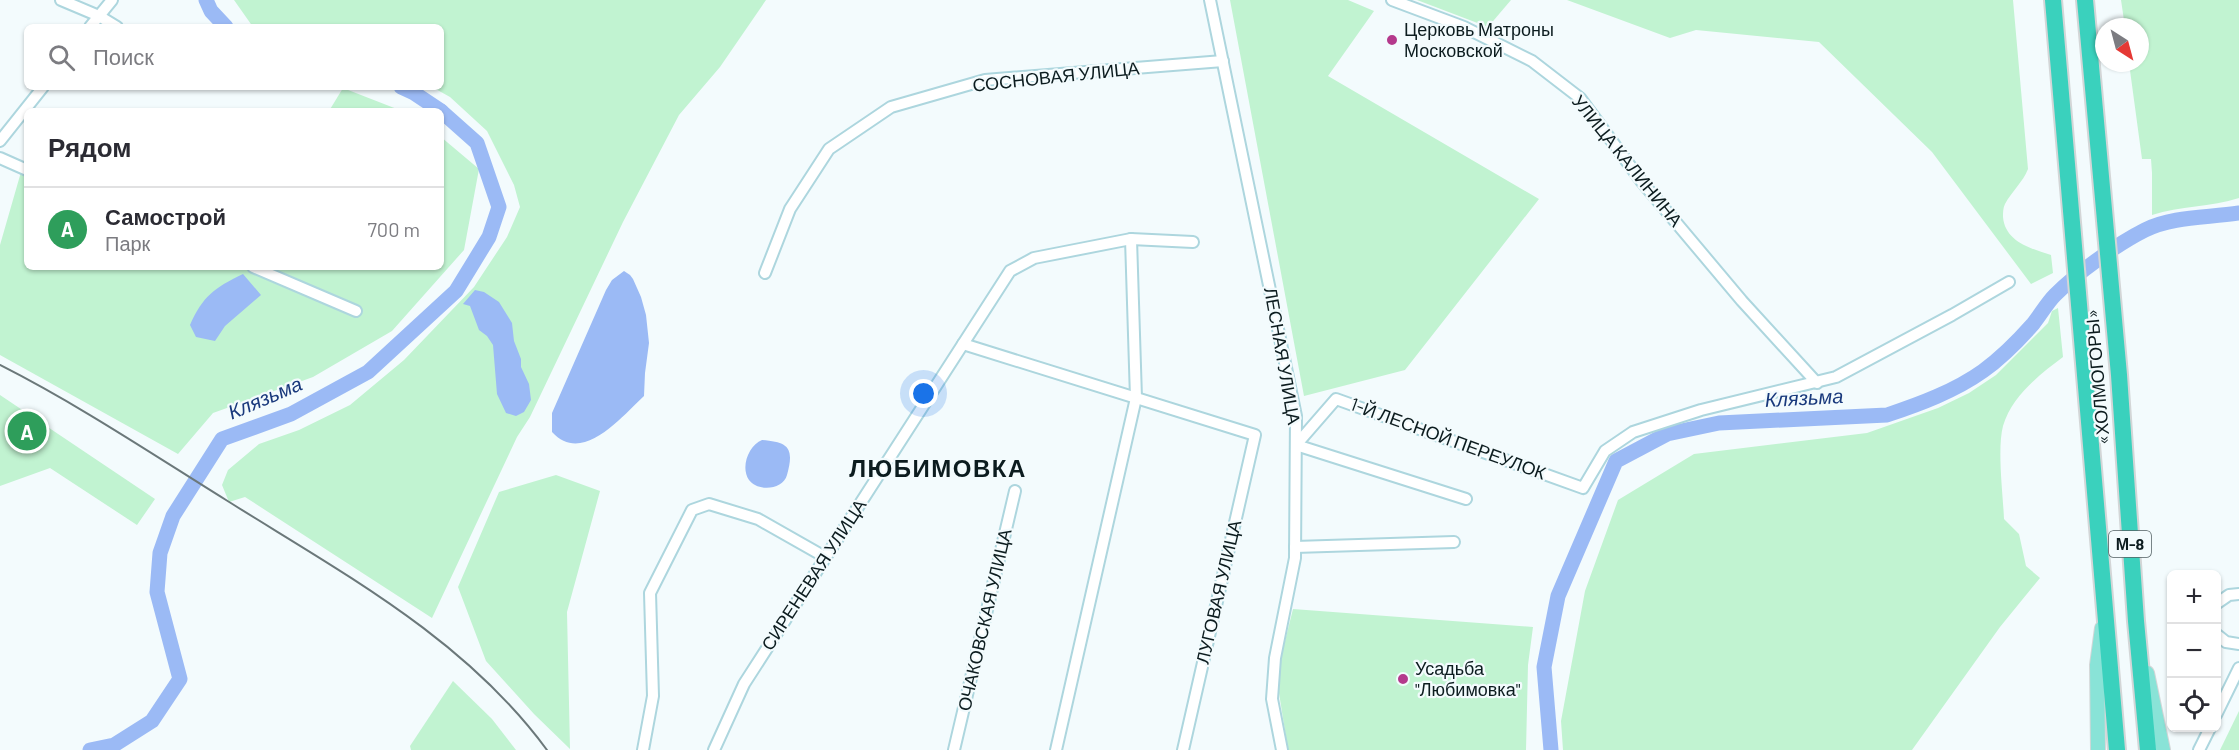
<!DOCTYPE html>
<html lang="ru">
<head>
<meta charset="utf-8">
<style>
  :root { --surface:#fff; --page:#f7f7f7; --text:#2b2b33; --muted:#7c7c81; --line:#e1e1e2; --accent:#7c3aed }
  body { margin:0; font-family:Barlow,sans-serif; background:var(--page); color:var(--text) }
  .controls { position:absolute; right:18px; bottom:18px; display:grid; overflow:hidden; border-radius:9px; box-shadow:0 2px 4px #0004 }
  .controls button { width:54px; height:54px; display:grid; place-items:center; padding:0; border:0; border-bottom:2px solid var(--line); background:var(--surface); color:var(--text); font:30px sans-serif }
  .compass { position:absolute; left:2095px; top:18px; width:54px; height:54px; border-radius:50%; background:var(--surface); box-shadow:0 2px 4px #0004; rotate:144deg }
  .you { position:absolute; left:924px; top:394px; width:21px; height:21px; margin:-15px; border:4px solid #fff; border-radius:50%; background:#1a73e8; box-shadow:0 0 0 9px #1a73e833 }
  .badge { display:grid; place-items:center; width:39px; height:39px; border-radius:50%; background:var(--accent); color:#fff; font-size:20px; font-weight:700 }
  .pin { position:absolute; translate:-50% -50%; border:3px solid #fff; box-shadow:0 2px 6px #0006 }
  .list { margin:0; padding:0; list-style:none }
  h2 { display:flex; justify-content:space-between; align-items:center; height:78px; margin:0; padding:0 24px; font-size:26px }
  h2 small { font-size:20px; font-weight:400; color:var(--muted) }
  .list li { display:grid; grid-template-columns:39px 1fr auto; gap:18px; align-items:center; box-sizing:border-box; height:84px; padding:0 24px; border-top:2px solid var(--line) }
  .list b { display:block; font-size:22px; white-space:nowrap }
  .list p { margin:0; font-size:20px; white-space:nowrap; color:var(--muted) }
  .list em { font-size:20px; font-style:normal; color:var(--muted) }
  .icon { flex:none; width:33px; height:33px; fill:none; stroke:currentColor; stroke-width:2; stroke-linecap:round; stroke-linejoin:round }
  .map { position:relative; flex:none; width:2239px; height:750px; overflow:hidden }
  .search { position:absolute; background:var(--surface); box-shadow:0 2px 4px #0004; left:24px; top:24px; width:420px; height:66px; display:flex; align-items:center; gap:15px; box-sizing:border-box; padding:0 21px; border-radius:9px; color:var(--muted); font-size:22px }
  .panel { position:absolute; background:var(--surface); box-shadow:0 2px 4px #0004; left:24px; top:108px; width:420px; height:162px; border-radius:9px }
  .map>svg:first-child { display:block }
  .green { fill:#c1f3d1 }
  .water { fill:#9bbaf5 }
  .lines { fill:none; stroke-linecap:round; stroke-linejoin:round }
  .river { stroke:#9bbaf5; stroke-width:15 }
  .minor-casing { stroke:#add6de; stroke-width:14 }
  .major-casing { stroke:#d3d6d7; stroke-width:16 }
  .highway-casing { stroke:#d3d6d7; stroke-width:20 }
  .minor { stroke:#fff; stroke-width:10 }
  .major { stroke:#89e3d7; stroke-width:14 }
  .highway { stroke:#3ad1bd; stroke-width:16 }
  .rail { stroke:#6b787a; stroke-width:2 }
  .poi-dot { fill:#b4398c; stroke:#f3fbfd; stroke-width:2 }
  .labels { text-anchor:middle; stroke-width:4.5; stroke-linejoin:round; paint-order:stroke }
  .shield { fill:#f3fbfd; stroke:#515f62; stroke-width:1.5 }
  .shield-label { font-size:16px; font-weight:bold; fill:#0c1c1f }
  .poi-label { font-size:18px; fill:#0c1c1f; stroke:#f3fbfd; text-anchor:start }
  .street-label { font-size:18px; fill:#0c1c1f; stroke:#f3fbfd }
  .water-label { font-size:20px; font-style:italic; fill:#19397c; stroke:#f3fbfd }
  .district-label { font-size:24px; font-weight:bold; letter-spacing:1.5px; fill:#0c1c1f; stroke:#f3fbfd }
</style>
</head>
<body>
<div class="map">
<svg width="2239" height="750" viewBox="0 0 2239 750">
  <rect width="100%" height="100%" fill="#f3fbfd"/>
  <g class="green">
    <polygon points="234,0 766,0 720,67 679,115 623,222 530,417 517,437 432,618 245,497 229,502 222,485 228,470 259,444 299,430 350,405 404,360 474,287 507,237 520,207 514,185 487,131 450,97 432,87 441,87 441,27 253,27"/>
    <polygon points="1230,0 1348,0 1374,11 1328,76 1539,199 1405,370 1304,396"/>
    <polygon points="1417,0 1511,0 1488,27"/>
    <path d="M1567 0H2013L2028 169C2023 182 2012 191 2005 204 2003 208 2003 212 2003 217 2005 242 2032 249 2051 255L2053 273 2031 284 1932 152 1819 42 1696 30 1670 38Z"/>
    <path d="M2121 0H2239V198C2211 207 2180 206 2152 215V173L2151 159H2142L2129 63H2140V27H2125Z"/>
    <polygon points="343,88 402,111 329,111"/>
    <polygon points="441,137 479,169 464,250 392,331 313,377 213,413 178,454 0,355 0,245 21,172 27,175 27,267 441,267"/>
    <path d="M2058 308 2063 357C2039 375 2012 396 2003 426 1997 449 2003 494 2004 519L2019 534 2026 566 2040 578 2000 627 1912 750H1563L1561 721 1585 591 1618 500 1694 454 1867 433 1938 408 1969 393 1996 375 2048 323 2052 311Z"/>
    <polygon points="0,395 155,499 137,525 50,468 0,486"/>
    <polygon points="556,475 600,491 567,612 570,749 534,714 486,661 458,587 499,492"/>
    <polygon points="1293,609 1533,627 1528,665 1526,750 1288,750 1279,693 1280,661"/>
    <polygon points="453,681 492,719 516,750 411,750 410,746"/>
    <polygon points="2239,711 2239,750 2220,750"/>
  </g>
  <g class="water">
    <path d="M624 271 630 275 633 279 641 297 646 315 649 343 645 373 644 396C623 415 583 466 552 432V413L606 290 612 280Z"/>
    <path d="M243 274 261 295 225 326 215 341 196 337 190 325C203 296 214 288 243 274Z"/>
    <polygon points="475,290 484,292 499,302 512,323 514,341 521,359 521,367 529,384 531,400 524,412 516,416 506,413 497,394 493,345 487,336 479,330 470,306 463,304"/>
    <path d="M762 440C790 442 794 449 787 475 783 490 758 492 749 480 740 467 749 445 762 440Z"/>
  </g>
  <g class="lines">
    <g class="river">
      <polyline points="206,0 211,11 226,27"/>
      <polyline points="401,87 414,93 441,111"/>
      <polyline points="90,750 114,745 152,721 180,679 157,592 160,553 173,516 222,439 291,414 368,372 456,291 489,237 499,207 477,143 441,111"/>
      <path d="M1551 750 1544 667 1558 596 1616 461 1667 434 1719 423 1887 415C1920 404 1955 391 1983 371 2001 358 2018 341 2033 324 2041 314 2047 303 2055 295 2077 273 2117 244 2145 230 2173 216 2208 218 2239 213"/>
    </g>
    <defs>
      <g id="minor">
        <polyline points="61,0 99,16 117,27"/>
        <polyline points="1210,0 1296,416 1295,558 1275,658 1272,699 1282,750"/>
        <polyline points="1392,0 1464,27 1532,61 1580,98 1642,182 1742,301 1817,383"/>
        <polyline points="90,27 112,0"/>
        <polyline points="0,141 43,87"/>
        <polyline points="0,158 27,170"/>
        <polyline points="253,267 356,311"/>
        <polyline points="765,273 790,209 829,149 891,107 985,80 1223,61"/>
        <polyline points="963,344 1255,435 1183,750"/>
        <polyline points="1466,499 1296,445 1336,399 1583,488 1605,451 1633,432 1701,410 1836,377 1952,315 2009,282"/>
        <polyline points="1295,547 1454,542"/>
        <polyline points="2216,604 2229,595 2239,594"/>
        <polyline points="2216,634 2226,642 2239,644"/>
        <polyline points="2216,715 2239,668"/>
        <polyline points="643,750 653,696 650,593 692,510 709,504 758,519 825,557"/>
        <polyline points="714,750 744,684 1010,271 1034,258 1131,239 1193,242"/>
        <polyline points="954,750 1015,491"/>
        <polyline points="1056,750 1136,398 1131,239"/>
        <polyline points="2199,750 2210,728"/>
      </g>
      <g id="major">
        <polyline points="2147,673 2163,750"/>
        <polyline points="2098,750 2097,665 2102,628"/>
      </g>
      <g id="highway">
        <polyline points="2053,0 2117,750"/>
        <polyline points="2085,0 2119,375 2136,621 2148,750"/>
      </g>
    </defs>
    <use href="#minor" class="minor-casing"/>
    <use href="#major" class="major-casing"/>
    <use href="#highway" class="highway-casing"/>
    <use href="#minor" class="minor"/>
    <use href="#major" class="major"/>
    <use href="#highway" class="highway"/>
    <path class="rail" d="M0 365C79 405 152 454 226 500 342 573 465 638 547 750"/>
  </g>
  <g class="poi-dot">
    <circle cx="1392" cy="40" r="6"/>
    <circle cx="1403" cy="679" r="6"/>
  </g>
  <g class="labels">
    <rect class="shield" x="2109" y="531" width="42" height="26" rx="4.5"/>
    <g class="shield-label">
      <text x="2130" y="550">М-8</text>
    </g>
    <g class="poi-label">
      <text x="1404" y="36">Церковь Матроны<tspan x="1404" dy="21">Московской</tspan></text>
      <text x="1415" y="675">Усадьба<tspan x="1415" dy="21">"Любимовка"</tspan></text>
    </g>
    <g class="street-label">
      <text transform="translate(1056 77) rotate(-6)" y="6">СОСНОВАЯ УЛИЦА</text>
      <text transform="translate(1627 161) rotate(51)" y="6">УЛИЦА КАЛИНИНА</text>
      <text transform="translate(1282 356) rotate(80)" y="6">ЛЕСНАЯ УЛИЦА</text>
      <text transform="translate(2098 377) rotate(-95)" y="6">«ХОЛМОГОРЫ»</text>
      <text transform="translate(1448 439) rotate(20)" y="6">1-Й ЛЕСНОЙ ПЕРЕУЛОК</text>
      <text transform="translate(814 575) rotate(-57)" y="6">СИРЕНЕВАЯ УЛИЦА</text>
      <text transform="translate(1219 592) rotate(-77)" y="6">ЛУГОВАЯ УЛИЦА</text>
      <text transform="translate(985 620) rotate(-77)" y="6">ОЧАКОВСКАЯ УЛИЦА</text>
    </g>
    <g class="water-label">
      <text transform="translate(265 398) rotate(-23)" y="7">Клязьма</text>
      <text transform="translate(1804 398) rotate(-3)" y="7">Клязьма</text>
    </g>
    <g class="district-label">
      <text x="938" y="477">ЛЮБИМОВКА</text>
    </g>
  </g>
</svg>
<div class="controls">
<button>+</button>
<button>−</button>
<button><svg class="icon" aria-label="locate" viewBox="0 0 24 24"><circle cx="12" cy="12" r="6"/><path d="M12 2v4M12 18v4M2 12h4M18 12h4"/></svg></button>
</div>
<svg class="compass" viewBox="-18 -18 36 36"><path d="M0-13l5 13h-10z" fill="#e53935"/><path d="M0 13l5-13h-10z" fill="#7c7c81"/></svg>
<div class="you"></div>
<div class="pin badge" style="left:27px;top:431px;background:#2e9e5b">A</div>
<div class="search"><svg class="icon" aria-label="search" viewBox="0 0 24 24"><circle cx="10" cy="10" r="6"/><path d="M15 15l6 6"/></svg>Поиск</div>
<section class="panel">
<h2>Рядом<small></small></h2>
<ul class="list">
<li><span class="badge" style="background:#2e9e5b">A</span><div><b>Самострой</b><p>Парк</p></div><em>700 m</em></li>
</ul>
</section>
</div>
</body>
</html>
